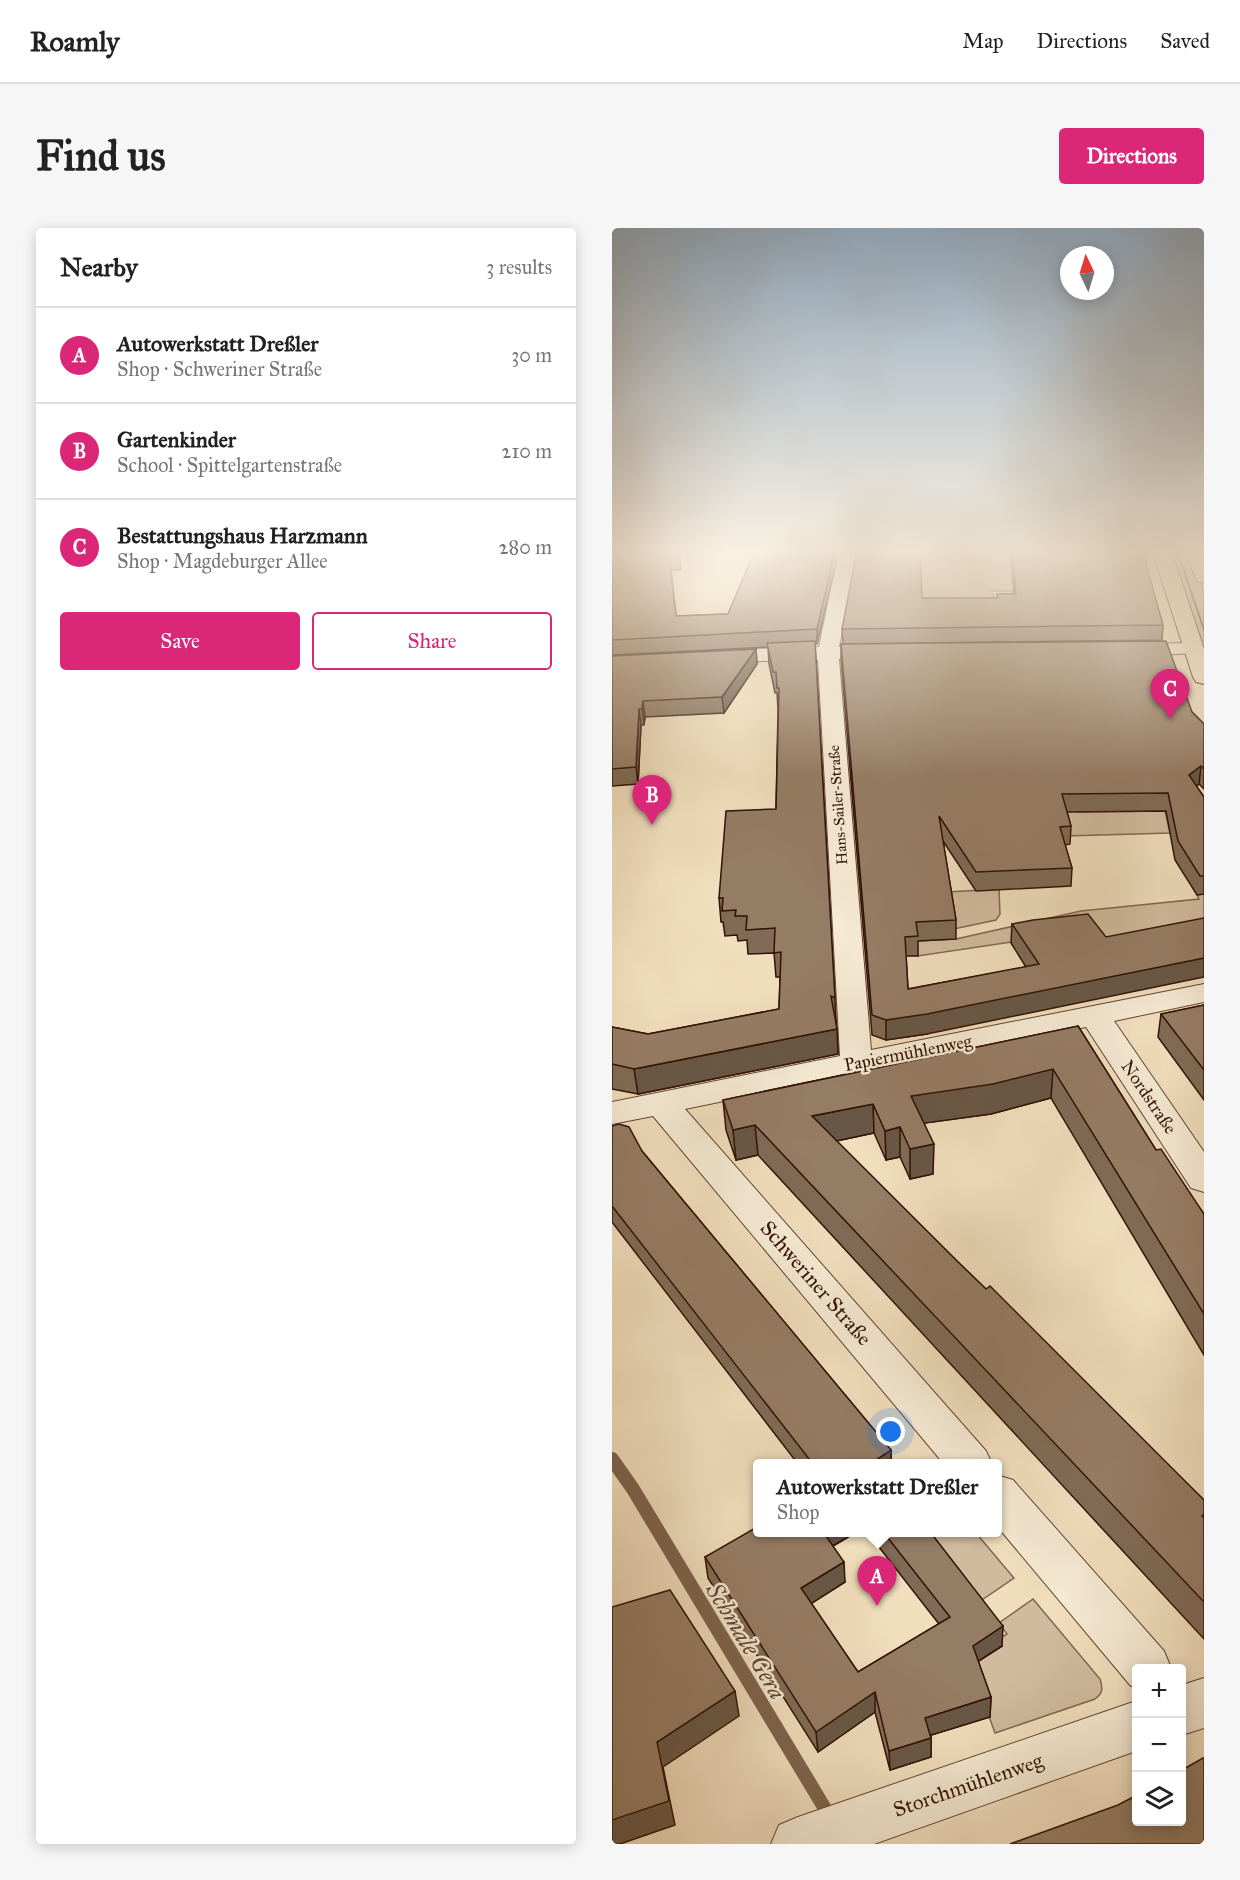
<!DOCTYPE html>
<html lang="en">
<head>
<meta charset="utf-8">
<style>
  :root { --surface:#fff; --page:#f6f6f6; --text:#222; --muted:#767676; --line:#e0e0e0; --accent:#db2777 }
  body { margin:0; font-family:"IM FELL Great Primer",serif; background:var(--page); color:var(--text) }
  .controls { position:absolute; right:18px; bottom:18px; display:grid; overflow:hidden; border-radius:6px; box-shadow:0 3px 15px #0003 }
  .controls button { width:54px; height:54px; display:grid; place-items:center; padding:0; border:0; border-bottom:2px solid var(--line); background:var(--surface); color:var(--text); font:30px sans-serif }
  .compass { position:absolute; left:448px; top:18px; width:54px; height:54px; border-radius:50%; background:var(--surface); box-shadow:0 3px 15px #0003; rotate:356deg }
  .you { position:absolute; left:279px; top:1204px; width:21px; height:21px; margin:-15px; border:4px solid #fff; border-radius:50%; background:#1a73e8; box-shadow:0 0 0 9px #1a73e833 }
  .badge { display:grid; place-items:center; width:39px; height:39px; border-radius:50%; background:var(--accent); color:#fff; font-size:20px; font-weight:700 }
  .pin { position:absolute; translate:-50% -50px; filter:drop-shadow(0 2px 3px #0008) }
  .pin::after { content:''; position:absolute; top:32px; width:21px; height:18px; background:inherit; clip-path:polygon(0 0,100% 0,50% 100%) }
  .popup { position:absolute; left:141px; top:1231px; width:249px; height:78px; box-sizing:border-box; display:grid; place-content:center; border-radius:6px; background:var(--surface); filter:drop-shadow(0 2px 4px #0005); font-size:20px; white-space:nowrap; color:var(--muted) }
  .popup b { font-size:22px; color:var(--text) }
  .popup::after { content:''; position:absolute; left:50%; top:100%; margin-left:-12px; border:12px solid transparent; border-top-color:var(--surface) }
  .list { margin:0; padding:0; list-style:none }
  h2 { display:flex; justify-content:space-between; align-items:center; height:78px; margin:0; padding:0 24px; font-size:26px }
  h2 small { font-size:20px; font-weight:400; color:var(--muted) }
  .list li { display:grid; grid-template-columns:39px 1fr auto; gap:18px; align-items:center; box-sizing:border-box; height:96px; padding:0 24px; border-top:2px solid var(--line) }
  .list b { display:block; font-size:22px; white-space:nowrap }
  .list p { margin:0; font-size:20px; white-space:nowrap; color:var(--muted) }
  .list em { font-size:20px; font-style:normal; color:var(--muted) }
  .actions { display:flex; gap:12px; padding:18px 24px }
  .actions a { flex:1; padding:14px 0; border:2px solid var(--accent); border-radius:6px; text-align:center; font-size:21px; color:var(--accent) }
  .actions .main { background:var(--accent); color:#fff }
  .icon { flex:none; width:33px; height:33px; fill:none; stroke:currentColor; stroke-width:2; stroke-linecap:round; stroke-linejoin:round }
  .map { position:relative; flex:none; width:592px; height:1616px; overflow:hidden; border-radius:6px }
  header { display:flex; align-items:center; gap:36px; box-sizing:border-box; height:84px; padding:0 30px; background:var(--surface); border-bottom:2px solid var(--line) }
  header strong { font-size:28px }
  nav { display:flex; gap:33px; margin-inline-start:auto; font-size:21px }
  .intro { display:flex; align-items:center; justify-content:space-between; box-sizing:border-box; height:144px; padding:0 36px }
  h1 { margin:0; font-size:42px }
  .button { padding:15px 27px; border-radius:6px; background:var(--accent); color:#fff; font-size:21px; font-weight:700 }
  main { display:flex; gap:36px; padding:0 36px }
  aside { flex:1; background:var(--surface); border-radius:6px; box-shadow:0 3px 15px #0003 }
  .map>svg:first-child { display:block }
  .green { fill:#d0bb9e; stroke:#806651; stroke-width:1.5 }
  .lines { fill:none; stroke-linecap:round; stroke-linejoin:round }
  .stream { stroke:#7d634d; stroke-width:14 }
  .minor-casing { stroke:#614532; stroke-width:2 }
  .major-casing { stroke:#311204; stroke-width:2 }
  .minor { fill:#f6ead4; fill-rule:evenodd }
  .major { fill:#f1debd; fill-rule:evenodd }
  .tram { stroke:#311204; stroke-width:1.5 }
  .wall { fill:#806b56; stroke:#311204; stroke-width:1.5 }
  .shaded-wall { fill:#685746; stroke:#311204; stroke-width:1.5 }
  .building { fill:#957c64; stroke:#311204; stroke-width:1.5 }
  .labels { text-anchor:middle; stroke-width:5; stroke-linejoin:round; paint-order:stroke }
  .far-street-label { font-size:15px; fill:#311204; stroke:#f6ead4 }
  .street-label { font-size:18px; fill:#311204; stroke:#f6ead4 }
  .near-street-label { font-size:21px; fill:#311204; stroke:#f6ead4 }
  .near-water-label { font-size:24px; font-style:italic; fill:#644835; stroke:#f6ead4 }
</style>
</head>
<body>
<header>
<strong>Roamly</strong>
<nav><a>Map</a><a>Directions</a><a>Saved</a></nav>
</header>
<div class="intro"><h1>Find us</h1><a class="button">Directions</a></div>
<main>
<aside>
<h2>Nearby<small>3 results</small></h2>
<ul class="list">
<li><span class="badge">A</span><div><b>Autowerkstatt Dreßler</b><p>Shop · Schweriner Straße</p></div><em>30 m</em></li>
<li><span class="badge">B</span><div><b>Gartenkinder</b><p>School · Spittelgartenstraße</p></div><em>210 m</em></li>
<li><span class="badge">C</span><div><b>Bestattungshaus Harzmann</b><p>Shop · Magdeburger Allee</p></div><em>280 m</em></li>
</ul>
<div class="actions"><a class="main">Save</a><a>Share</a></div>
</aside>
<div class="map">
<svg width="592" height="1616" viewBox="0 0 592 1616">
  <rect width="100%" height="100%" fill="#f1debd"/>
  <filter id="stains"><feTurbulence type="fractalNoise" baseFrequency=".00333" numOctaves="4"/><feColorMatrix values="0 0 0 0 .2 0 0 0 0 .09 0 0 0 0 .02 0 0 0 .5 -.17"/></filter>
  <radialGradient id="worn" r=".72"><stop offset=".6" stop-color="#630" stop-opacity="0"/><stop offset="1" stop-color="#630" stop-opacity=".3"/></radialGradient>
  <g class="green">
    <polygon points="346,322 487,322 411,363 379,363 384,373 294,389 308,338 313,338 313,323 345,324"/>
    <polygon points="556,322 577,322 592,365 592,413 583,413"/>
    <polygon points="458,557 465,584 553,583 558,605 418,609"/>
    <polygon points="387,661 388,686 384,692 342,701 318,665"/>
    <polygon points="592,666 592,708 420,711 306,728 304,713 344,711 469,683 587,671 585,667"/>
    <polygon points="304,1305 364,1305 402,1350 361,1378"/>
    <path d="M421 1371 488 1451C491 1461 491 1465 483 1471L383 1505 359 1438 390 1418 385 1412 395 1406 387 1395Z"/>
  </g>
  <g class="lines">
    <polyline class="stream" points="0,1231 21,1261 218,1589"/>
    <defs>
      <g id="minor">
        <polygon points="227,322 245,322 227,419 278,420 281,424 278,428 227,431 259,822 592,756 592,774 502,793 592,924 592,964 579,960 474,799 73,881 374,1223 380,1236 332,1236 41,888 0,896 0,874 228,828 206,432 102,434 95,432 91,428 95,424 102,422 207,419"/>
        <polygon points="581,415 588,417 591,421 588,425 515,428 508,426 505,422 508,418 515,416"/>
        <polygon points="385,1247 401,1252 552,1423 559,1440 524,1440 524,1460 518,1457 385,1298"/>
        <polygon points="592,1450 592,1500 570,1507 570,1457"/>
        <polygon points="524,1473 524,1523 262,1616 159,1616 167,1597 186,1589"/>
      </g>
      <g id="major">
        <polygon points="540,322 559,322 592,421 592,456 584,454 581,449"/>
        <polygon points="572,322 592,322 592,355 585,353"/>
      </g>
    </defs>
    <use href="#minor" class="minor-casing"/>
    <use href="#major" class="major-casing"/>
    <use href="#minor" class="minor"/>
    <use href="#major" class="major"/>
    <polyline class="tram" points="565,322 592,402"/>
  </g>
  <g class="wall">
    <polygon points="0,322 67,322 69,342 59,342 64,388 116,386 227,322 205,416 203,416 226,826 26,866 0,861 0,799 36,806 167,781 168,749 164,749 162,725 136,726 135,712 126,713 125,707 113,708 111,694 109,694 107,670 164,581 166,482 165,465 163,465 157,436 156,419 0,427"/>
    <polygon points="399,322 551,397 550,412 231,416 230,401 310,370 385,370 385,366 402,366 399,334"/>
    <polygon points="229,416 580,484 592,496 592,561 587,556 584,558 592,569 592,666 585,667 563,632 554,583 455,584 459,598 458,616 453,617 460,640 459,658 364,663 331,613 344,692 344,711 306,713 306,728 294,728 296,761 414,739 399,715 400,696 494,709 315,806 274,812 260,807 229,432"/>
    <polygon points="144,421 145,436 112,485 33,489 32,497 29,497 26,556 0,558 0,428"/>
    <polygon points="592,777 592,872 546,809 549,786"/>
    <polygon points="466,798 544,922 592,986 592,1127 439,870 379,886 312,895 321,946 298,951 288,929 274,932 262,905 224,913 344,1032 592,1272 592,1411 146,927 124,932 114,902 111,872"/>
    <polygon points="0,898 30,923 279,1222 279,1236 186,1236 0,994"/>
    <polygon points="145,1305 243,1305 221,1318 233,1354 199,1375 246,1444 327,1396 256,1305 319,1305 390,1418 366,1433 379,1469 378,1489 319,1507 319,1529 278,1542 263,1484 206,1524 96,1350 93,1329"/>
  </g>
  <g class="shaded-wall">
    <polygon points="223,322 227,322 205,416 205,401"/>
    <polygon points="144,421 145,436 112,485 110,469"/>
    <polygon points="31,473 33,489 32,497 30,481"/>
    <polygon points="27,481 29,497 26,556 24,539"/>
    <polygon points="589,538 587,556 575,565 577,547"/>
    <polygon points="592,730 592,749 315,806 274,812 274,792"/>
    <polygon points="225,801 226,826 26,866 22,841"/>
    <polygon points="441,841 439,870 379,886 299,897 299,868"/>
    <polygon points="261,876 262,905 201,918 200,888"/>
    <polygon points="143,897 146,927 124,932 121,902"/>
    <polygon points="288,899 288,929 274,932 273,903"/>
    <polygon points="322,916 321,946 298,951 298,921"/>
    <polygon points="279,1222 279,1236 264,1236 264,1232"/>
    <polygon points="211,1305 243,1305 212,1323"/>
    <polygon points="232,1334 233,1354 191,1381 189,1360"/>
    <polygon points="391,1398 390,1418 359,1438 361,1418"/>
    <polygon points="123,1463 127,1488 51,1539 63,1597 8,1616 0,1616 0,1592 45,1514"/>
    <polygon points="263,1464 263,1484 206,1524 204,1504"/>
    <polygon points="379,1469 378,1489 313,1509 313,1490"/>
    <polygon points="319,1510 319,1529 278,1542 277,1523"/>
  </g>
  <g class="building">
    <polygon points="0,322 67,322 67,328 57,328 64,388 116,386 143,322 223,322 205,401 0,412"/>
    <polygon points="245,322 308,322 310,370 386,370 385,366 404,366 400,322 530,322 551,397 230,401"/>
    <polygon points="203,413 223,770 219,768 225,801 22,841 0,836 0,799 36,806 167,781 169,724 162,725 163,700 134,702 135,688 123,688 124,682 110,683 111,670 107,670 114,583 164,581 167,460 165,460 164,444 161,444 155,415"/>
    <polygon points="554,413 580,484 592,496 592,541 589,538 577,547 592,569 592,648 588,648 566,613 556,565 450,566 459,598 448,599 460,640 364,644 327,588 344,692 304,694 306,708 293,709 296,761 427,736 400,696 421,692 476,686 494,709 592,690 592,730 315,786 274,792 260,787 229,416"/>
    <polygon points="144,421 110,469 31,473 30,481 27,481 24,539 0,541 0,428"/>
    <polygon points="592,777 592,842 549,786"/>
    <polygon points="466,798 544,922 549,921 592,986 592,1086 441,841 381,856 299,868 322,916 298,921 288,899 273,903 261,876 200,888 344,1032 374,1061 378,1058 592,1272 592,1286 590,1288 592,1290 592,1374 143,897 121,902 111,872"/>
    <polygon points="7,896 17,899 30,923 59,958 279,1222 264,1232 266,1236 201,1236 0,978 0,898"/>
    <polygon points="145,1299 145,1305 212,1305 232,1334 189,1360 246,1444 338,1389 272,1305 319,1305 391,1398 361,1418 379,1469 313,1490 319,1510 277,1523 263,1464 204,1504 93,1329"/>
    <polygon points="58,1362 123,1463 45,1514 57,1573 0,1592 0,1379"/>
    <polygon points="591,1530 592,1530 592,1616 398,1616 506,1577 525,1567 525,1593 570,1593 570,1542"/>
  </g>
  <linearGradient id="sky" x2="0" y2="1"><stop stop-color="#91a9be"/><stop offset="0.59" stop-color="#f9f0e1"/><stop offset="1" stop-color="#f9f0e1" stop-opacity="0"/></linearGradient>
  <rect width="592" height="548" fill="url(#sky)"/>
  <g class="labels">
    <g class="far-street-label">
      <text transform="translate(226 577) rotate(-94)" y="5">Hans-Sailer-Straße</text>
    </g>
    <g class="street-label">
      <text transform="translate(296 825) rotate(-11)" y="6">Papiermühlenweg</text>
      <text transform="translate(537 869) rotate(56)" y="6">Nordstraße</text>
    </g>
    <g class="near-street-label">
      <text transform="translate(204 1055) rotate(49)" y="7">Schweriner Straße</text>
      <text transform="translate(356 1557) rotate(-19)" y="7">Storchmühlenweg</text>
    </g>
    <g class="near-water-label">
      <text transform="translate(134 1413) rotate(59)" y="8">Schmale Gera</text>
    </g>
  </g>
  <rect width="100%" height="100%" filter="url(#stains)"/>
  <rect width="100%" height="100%" fill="url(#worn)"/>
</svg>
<div class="controls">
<button>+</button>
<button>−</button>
<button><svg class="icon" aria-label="layers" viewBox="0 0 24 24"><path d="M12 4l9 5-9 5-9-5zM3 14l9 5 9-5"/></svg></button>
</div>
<svg class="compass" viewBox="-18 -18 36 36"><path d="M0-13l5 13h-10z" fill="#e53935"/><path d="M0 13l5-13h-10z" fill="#767676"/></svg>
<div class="you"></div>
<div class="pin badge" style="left:265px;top:1378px">A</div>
<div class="popup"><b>Autowerkstatt Dreßler</b>Shop</div>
<div class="pin badge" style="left:40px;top:597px">B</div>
<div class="pin badge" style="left:558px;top:491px">C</div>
</div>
</main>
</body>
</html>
